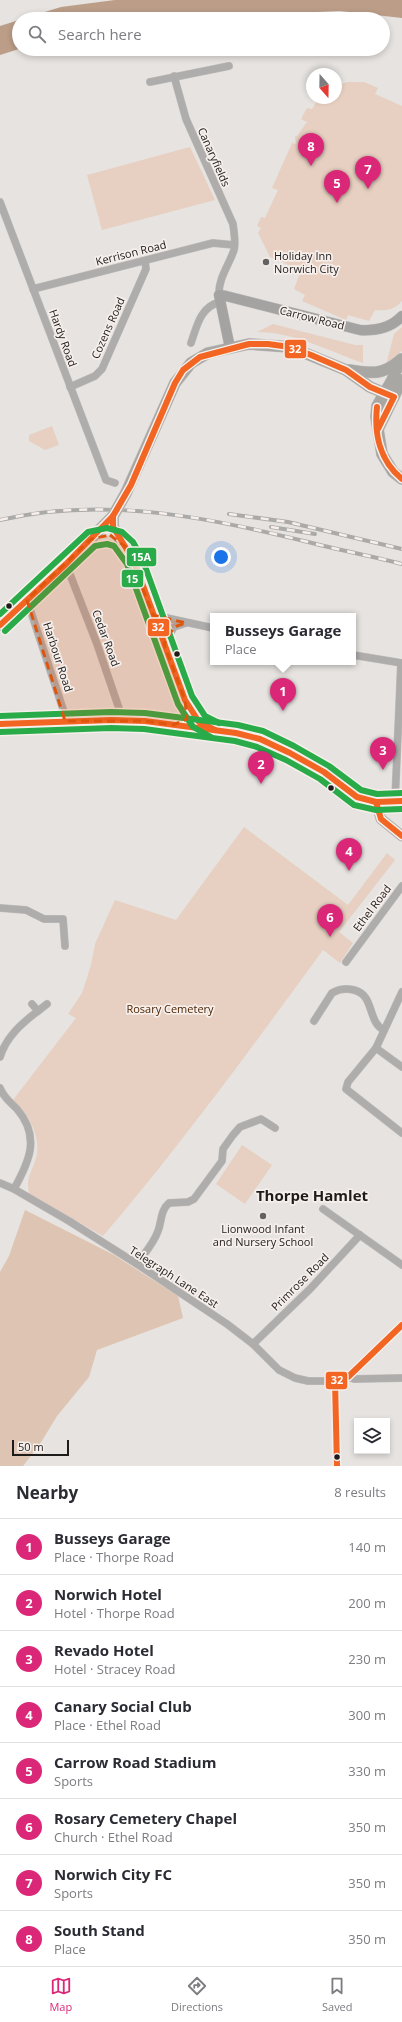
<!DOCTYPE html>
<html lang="en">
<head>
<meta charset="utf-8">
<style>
  :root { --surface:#fff; --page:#f7f7f7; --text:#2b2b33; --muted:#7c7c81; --line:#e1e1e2; --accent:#db2777 }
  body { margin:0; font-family:"Open Sans",sans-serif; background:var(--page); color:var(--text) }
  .controls { position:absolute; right:12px; bottom:12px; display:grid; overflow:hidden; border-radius:0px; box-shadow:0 2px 6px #0003 }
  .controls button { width:36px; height:36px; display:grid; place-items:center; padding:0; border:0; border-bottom:1px solid var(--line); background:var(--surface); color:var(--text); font:20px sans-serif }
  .compass { position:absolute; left:306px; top:68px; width:36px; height:36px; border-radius:50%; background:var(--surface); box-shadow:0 2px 6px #0003; rotate:160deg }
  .scale { position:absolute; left:12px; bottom:10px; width:57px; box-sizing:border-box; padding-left:4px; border:2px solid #1e1c1b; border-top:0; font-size:11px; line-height:14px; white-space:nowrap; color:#1e1c1b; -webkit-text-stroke:3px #f6efeb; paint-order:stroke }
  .you { position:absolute; left:221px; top:557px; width:14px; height:14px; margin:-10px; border:3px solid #fff; border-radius:50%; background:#1a73e8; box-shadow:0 0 0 6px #1a73e833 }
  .badge { display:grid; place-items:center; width:26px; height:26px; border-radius:50%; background:var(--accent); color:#fff; font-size:13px; font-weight:700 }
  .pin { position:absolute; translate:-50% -33px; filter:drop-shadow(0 1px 2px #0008) }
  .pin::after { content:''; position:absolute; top:21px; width:14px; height:12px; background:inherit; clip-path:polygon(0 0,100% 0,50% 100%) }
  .popup { position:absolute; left:210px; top:613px; width:146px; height:52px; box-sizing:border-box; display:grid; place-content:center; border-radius:0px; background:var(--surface); filter:drop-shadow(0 1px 3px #0005); font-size:13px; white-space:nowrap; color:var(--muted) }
  .popup b { font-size:15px; color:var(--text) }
  .popup::after { content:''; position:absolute; left:50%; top:100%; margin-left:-8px; border:8px solid transparent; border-top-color:var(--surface) }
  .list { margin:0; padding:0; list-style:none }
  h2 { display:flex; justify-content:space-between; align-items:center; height:52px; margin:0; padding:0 16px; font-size:17px }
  h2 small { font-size:13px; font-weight:400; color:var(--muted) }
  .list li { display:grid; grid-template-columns:26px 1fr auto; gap:12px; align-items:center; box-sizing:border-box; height:56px; padding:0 16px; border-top:1px solid var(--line) }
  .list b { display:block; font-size:15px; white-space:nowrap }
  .list p { margin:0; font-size:13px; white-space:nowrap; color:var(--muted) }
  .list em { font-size:13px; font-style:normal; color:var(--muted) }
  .icon { flex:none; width:22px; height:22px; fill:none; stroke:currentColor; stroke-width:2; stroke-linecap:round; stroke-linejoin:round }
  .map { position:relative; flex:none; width:402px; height:1466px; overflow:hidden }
  .search { position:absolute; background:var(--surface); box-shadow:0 2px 6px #0003; left:12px; right:12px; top:12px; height:44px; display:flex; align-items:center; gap:10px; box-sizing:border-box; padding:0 14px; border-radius:22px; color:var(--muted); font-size:15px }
  .sheet { height:500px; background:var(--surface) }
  nav { display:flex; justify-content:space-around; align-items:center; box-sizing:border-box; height:56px; border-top:1px solid var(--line); background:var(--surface); font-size:11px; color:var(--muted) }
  nav a { display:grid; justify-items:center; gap:2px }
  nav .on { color:var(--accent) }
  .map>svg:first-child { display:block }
  .green { fill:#e7d0c1 }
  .forest { fill:#dec4b2 }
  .water { fill:#bb9d88 }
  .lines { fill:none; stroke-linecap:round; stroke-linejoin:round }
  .street-casing { stroke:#c1bfbd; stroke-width:8 }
  .secondary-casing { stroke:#c1bfbd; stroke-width:11 }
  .primary-casing { stroke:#c1bfbd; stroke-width:12 }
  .street { stroke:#afadac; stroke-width:7 }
  .secondary { stroke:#a4a3a2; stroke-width:10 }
  .primary { stroke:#a8a7a4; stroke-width:11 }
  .rail-casing { stroke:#abaaa9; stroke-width:4 }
  .rail { stroke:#f6efeb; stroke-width:2.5; stroke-dasharray:8; stroke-linecap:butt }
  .primary-bridge-casing { stroke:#c1bfbd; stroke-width:12; stroke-linecap:butt }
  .primary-bridge { stroke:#a8a7a4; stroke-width:11 }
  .bus-1-casing { stroke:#f6efeb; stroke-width:9 }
  .bus-2-casing { stroke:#f6efeb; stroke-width:9 }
  .bus-3-casing { stroke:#f6efeb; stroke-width:9 }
  .bus-1 { stroke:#f26522; stroke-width:6 }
  .bus-2 { stroke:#29ab4a; stroke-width:6 }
  .bus-3 { stroke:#29ab4a; stroke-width:6 }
  .marked { fill:#de560d; fill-opacity:0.2; stroke:#de560d; stroke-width:3; stroke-dasharray:8 5; stroke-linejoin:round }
  .poi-dot { fill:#646260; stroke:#f6efeb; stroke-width:1.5 }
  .bus-dot { fill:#1e1c1b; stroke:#f6efeb; stroke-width:1.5 }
  .labels { text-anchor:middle; stroke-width:3.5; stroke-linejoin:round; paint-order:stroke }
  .street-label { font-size:11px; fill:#1e1c1b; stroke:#f6efeb }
  .poi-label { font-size:11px; fill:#1e1c1b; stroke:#f6efeb; text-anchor:start }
  .park-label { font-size:11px; fill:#4d2400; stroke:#f6efeb }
  .district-label { font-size:15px; font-weight:bold; fill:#1e1c1b; stroke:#f6efeb }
  .line-badge { stroke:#f6efeb; stroke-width:1.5 }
  .badge-label { font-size:11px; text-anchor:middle; font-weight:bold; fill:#fff }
</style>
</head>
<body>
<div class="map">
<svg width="402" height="1466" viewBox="0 0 402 1466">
  <rect width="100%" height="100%" fill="#e6e3e0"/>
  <g class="green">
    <path d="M347 82H364L378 88 375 94 402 106V301C394 310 387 311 375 310L369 321 348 315 346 320 302 301 305 295 294 289 301 270 270 257 258 233 261 228 257 226 261 217 265 218 278 190 272 188 292 143 296 144 295 136H297L307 122 301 119 307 108 312 109 319 98H336V86Z"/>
    <polygon points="190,147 215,200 102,230 87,175"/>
    <path d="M273 324 355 345H363V363C329 351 294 332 257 332Z"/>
    <polygon points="402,327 402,351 386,365 394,334"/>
    <polygon points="52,426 59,445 45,450 29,441 29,435"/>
    <path d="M244 827 348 905 387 853 395 860 339 932 353 943 340 963 323 950C252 1047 181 1145 103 1236L29 1194C26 1175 31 1175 36 1158 42 1137 28 1113 13 1100L76 1018 68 1014 82 993 91 965 95 944 115 900 176 920Z"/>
    <polygon points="242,1145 272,1165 245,1204 216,1184"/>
  </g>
  <polygon class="forest" points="25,1210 114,1255 178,1296 183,1318 97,1350 89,1377 57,1416 40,1444 23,1466 0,1466 0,1272 9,1256"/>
  <g class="water">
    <polygon points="115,0 402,0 402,18 340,11 223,16 223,19 217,19 217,17 192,19 22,19 61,7"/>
    <polygon points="19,20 19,49 0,55 0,26"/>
  </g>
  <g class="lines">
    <defs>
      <g id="street">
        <path d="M174 76 186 119 233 224C234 233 236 241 234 250 229 265 218 279 219 295"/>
        <polyline points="150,82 229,66"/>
        <polyline points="0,202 106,480 115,483"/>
        <polyline points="33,289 213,243 234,245"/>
        <path d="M191 343C197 326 200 307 220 302"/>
        <polyline points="70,387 95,376 102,369 142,278 146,269 145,261"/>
        <polyline points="66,564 97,644 123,720"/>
        <polyline points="27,600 65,715 65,721"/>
        <polyline points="153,615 213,628"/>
        <polyline points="164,644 174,627 186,623"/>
        <polyline points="353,655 402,663"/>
        <polyline points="395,801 401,663"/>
        <polyline points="0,908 26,910 44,919 63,919 65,946"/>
        <polyline points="346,962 402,886"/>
        <polyline points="402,992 376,1048 348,1082 346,1089 402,1133"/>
        <polyline points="38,1011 47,1004"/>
        <path d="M314 1021 332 993C339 989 346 988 354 990 375 995 367 1022 384 1030"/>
        <polyline points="376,1048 402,1067"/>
        <path d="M0 1057C6 1037 22 1023 38 1011L32 1004"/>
        <path d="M0 1088C4 1098 10 1102 17 1109 41 1137 29 1162 14 1189"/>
        <polyline points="0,1183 14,1189 69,1221 137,1264 227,1324 253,1344 279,1370 295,1378 308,1381 335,1381 348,1377 402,1325"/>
        <polyline points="323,1209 402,1265"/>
        <path d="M137 1264C144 1254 154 1243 158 1231 162 1221 160 1211 169 1203L188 1202 194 1199 222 1161 223 1149 233 1135 240 1127 261 1119 275 1128"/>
        <polyline points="253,1344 310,1289 360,1235"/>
        <polyline points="348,1377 354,1379 402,1378"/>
        <polyline points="335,1381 337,1466"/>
      </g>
      <g id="secondary">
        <path d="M230 348 219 295 226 296 360 330C376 331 391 328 402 316"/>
        <polyline points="376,802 381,819 402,836"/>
      </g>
      <g id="primary">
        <polyline points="401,359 392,380 377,406 376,417 382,454 393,472 402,479"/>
        <path d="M349 370C371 373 381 376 399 361"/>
        <polyline points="378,429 402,380"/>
        <polyline points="126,493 175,383 191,363 208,353 249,344 290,347 346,370 370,387 394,397"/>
        <polyline points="113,516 113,527 134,561 185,700 199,722 211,728"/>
        <polyline points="0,625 66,564 113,516"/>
        <polyline points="0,724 111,720 145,721 236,733 260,739 290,753 324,772 357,797 376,802 402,801"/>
      </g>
    </defs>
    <use href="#street" class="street-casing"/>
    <use href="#secondary" class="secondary-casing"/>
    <use href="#primary" class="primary-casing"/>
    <use href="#street" class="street"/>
    <use href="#secondary" class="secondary"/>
    <use href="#primary" class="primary"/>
    <defs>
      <g id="rail">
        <polyline points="229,514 288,522 402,549"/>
        <path d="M0 520C104 496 207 517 308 542 339 550 371 556 402 564"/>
        <polyline points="271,527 315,534"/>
      </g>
    </defs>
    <use href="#rail" class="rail-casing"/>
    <use href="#rail" class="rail"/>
    <defs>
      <polyline id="primary-bridge" points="113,516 126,493"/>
    </defs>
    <use href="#primary-bridge" class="primary-bridge-casing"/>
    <use href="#primary-bridge" class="primary-bridge"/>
    <defs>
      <g id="bus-1">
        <path d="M377 407C374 434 380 461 402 479"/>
        <polyline points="113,516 113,527 134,561 185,700 199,722 215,730"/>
        <polyline points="0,625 66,564 113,516 131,485 175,383 183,370 200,357 249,344 268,344 290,347 311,355 346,370 370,387 394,397 378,429"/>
        <polyline points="0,724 111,720 145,721 236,733 260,739 290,753 324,772 357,797 376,802 402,801"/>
        <polyline points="376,802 381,819 402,836"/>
        <polyline points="337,1466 335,1381 348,1377 402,1325"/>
      </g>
      <g id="bus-2">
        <polyline points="5,631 95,546 107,544 114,546 127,564 178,704 193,727 211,737"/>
        <polyline points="0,732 111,728 144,729 235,741 257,747 286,760 320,779 354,805 376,810 402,809"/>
      </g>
      <g id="bus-3">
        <polyline points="0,614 88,532 107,528 122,532 133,542 142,558 192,696 205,716 219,723"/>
        <polyline points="0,716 111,712 145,713 238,725 263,731 294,746 329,766 361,790 377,794 402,793"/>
      </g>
    </defs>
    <use href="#bus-1" class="bus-1-casing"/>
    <use href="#bus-2" class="bus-2-casing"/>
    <use href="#bus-3" class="bus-3-casing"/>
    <use href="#bus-1" class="bus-1"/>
    <use href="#bus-2" class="bus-2"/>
    <use href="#bus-3" class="bus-3"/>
  </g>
  <path class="marked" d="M110 535 127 548 153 615 186 623 174 627 164 644 185 700 187 719 173 725 145 721H65L27 600 91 539Z"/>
  <g class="poi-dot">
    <circle cx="266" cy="262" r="4"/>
    <circle cx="263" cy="1216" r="4"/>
  </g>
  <g class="bus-dot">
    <circle cx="9" cy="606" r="3.5"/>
    <circle cx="177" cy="654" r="3.5"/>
    <circle cx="331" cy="788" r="3.5"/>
    <circle cx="337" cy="1457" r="3.5"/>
  </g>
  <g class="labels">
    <g class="street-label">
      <text transform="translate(214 157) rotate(66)" y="4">Canaryfields</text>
      <text transform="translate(131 253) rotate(-14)" y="4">Kerrison Road</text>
      <text transform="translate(312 318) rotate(14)" y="4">Carrow Road</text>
      <text transform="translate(108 328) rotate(-66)" y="4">Cozens Road</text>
      <text transform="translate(63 338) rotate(70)" y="4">Hardy Road</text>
      <text transform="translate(106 638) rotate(70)" y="4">Cedar Road</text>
      <text transform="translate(58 657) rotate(72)" y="4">Harbour Road</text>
      <text transform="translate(372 908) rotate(-53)" y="4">Ethel Road</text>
      <text transform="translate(174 1277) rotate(33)" y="4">Telegraph Lane East</text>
      <text transform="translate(300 1282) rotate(-45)" y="4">Primrose Road</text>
    </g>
    <g class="poi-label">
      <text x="274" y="260">Holiday Inn<tspan x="274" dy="13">Norwich City</tspan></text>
      <text x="263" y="1233" text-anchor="middle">Lionwood Infant<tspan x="263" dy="13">and Nursery School</tspan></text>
    </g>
    <g class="park-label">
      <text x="170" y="1013">Rosary Cemetery</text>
    </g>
    <g class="district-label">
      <text x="312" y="1201">Thorpe Hamlet</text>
    </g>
  </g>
  <g class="line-badge">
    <rect x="284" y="339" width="23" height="20" rx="4" fill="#f26522"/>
    <rect x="126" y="547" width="31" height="20" rx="4" fill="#29ab4a"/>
    <rect x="121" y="569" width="23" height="19" rx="4" fill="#29ab4a"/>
    <rect x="147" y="618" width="23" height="19" rx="4" fill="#f26522"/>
    <rect x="325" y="1371" width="23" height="19" rx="4" fill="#f26522"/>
  </g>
  <g class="badge-label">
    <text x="295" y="353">32</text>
    <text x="141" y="561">15A</text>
    <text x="132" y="583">15</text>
    <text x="158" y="631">32</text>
    <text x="337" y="1384">32</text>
  </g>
</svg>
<div class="controls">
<button><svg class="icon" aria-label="layers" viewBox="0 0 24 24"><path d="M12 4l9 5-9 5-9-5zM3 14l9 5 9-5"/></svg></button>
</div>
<svg class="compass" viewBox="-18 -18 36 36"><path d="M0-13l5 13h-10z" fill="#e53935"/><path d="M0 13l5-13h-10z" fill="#7c7c81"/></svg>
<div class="scale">50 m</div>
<div class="you"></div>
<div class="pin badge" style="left:283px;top:711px">1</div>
<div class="popup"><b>Busseys Garage</b>Place</div>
<div class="pin badge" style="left:261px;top:784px">2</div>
<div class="pin badge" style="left:383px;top:770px">3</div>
<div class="pin badge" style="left:349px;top:871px">4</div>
<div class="pin badge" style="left:337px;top:203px">5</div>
<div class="pin badge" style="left:330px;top:937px">6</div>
<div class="pin badge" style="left:368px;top:189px">7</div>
<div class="pin badge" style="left:311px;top:166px">8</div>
<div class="search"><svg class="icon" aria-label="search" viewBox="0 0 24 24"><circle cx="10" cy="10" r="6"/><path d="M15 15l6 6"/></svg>Search here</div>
</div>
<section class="sheet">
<h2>Nearby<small>8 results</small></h2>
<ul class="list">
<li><span class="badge">1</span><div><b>Busseys Garage</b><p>Place · Thorpe Road</p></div><em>140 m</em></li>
<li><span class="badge">2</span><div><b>Norwich Hotel</b><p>Hotel · Thorpe Road</p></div><em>200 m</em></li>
<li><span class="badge">3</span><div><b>Revado Hotel</b><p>Hotel · Stracey Road</p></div><em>230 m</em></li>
<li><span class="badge">4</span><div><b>Canary Social Club</b><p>Place · Ethel Road</p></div><em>300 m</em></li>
<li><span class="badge">5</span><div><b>Carrow Road Stadium</b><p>Sports</p></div><em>330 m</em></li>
<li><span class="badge">6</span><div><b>Rosary Cemetery Chapel</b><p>Church · Ethel Road</p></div><em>350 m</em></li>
<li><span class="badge">7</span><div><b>Norwich City FC</b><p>Sports</p></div><em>350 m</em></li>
<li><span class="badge">8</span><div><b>South Stand</b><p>Place</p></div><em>350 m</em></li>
</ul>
</section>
<nav>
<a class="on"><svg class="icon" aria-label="map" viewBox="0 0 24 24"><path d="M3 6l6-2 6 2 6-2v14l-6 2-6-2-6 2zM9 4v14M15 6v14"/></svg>Map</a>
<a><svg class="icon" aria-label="directions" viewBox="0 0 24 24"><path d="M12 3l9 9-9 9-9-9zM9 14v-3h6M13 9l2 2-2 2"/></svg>Directions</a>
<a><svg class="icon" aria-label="saved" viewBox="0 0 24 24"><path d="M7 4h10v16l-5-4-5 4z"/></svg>Saved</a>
</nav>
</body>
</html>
